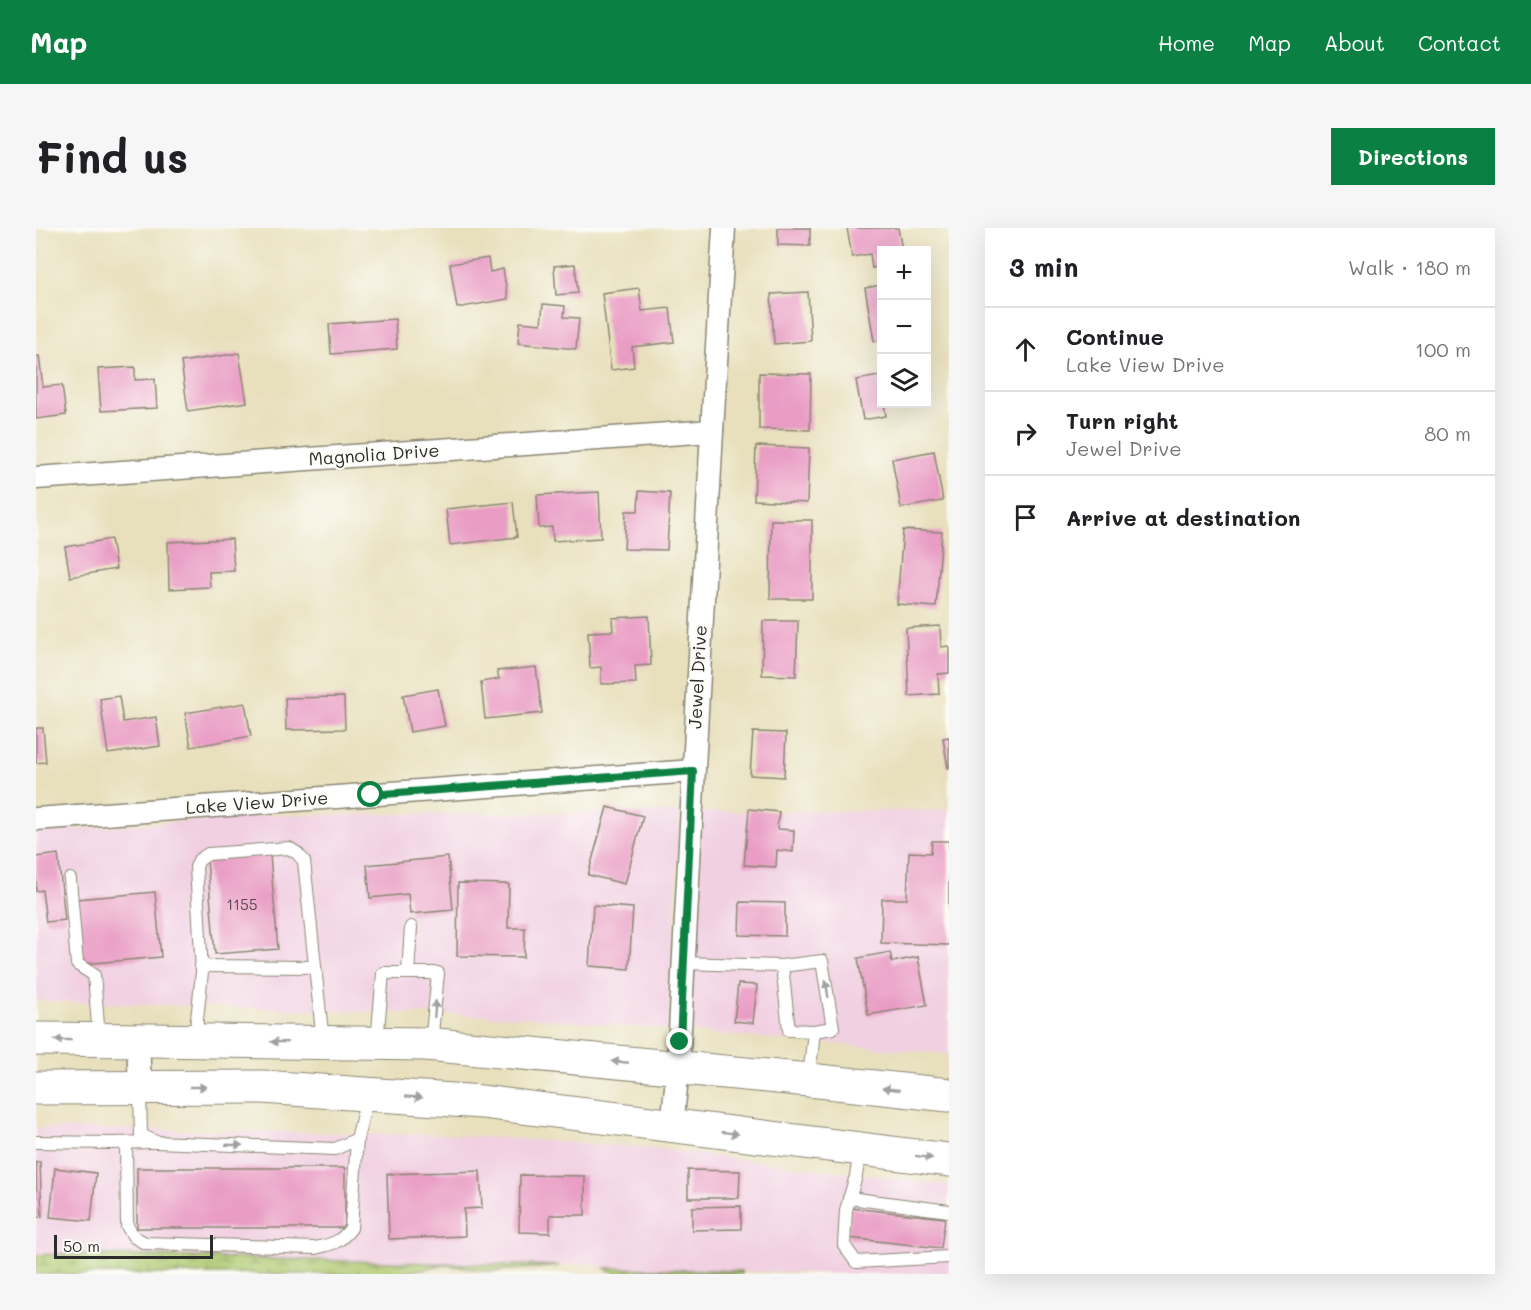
<!DOCTYPE html>
<html lang="en">
<head>
<meta charset="utf-8">
<style>
  :root { --surface:#fff; --page:#f6f6f6; --text:#202124; --muted:#757577; --line:#e0e0e0; --accent:#0b8043 }
  body { margin:0; font-family:Mali,sans-serif; background:var(--page); color:var(--text) }
  .controls { position:absolute; right:18px; top:18px; display:grid; overflow:hidden; border-radius:0px; box-shadow:0 6px 24px #0002 }
  .controls button { width:54px; height:54px; display:grid; place-items:center; padding:0; border:0; border-bottom:2px solid var(--line); background:var(--surface); color:var(--text); font:30px sans-serif }
  .scale { position:absolute; left:18px; bottom:15px; width:159px; box-sizing:border-box; padding-left:6px; border:3px solid #2b2b2b; border-top:0; font-size:16px; line-height:21px; white-space:nowrap; color:#2b2b2b; -webkit-text-stroke:4px #fdfcf7; paint-order:stroke }
  .stop { position:absolute; width:18px; height:18px; margin:-14px; border:4px solid #0b8043; border-radius:50%; background:#fff }
  .stop.end { background:#0b8043; border-color:#fff; box-shadow:0 2px 6px #0008 }
  .list { margin:0; padding:0; list-style:none }
  h2 { display:flex; justify-content:space-between; align-items:center; height:78px; margin:0; padding:0 24px; font-size:26px }
  h2 small { font-size:20px; font-weight:400; color:var(--muted) }
  .list li { display:grid; grid-template-columns:39px 1fr auto; gap:18px; align-items:center; box-sizing:border-box; height:84px; padding:0 24px; border-top:2px solid var(--line) }
  .list b { display:block; font-size:22px; white-space:nowrap }
  .list p { margin:0; font-size:20px; white-space:nowrap; color:var(--muted) }
  .list em { font-size:20px; font-style:normal; color:var(--muted) }
  .icon { flex:none; width:33px; height:33px; fill:none; stroke:currentColor; stroke-width:2; stroke-linecap:round; stroke-linejoin:round }
  .map { position:relative; flex:none; width:913px; height:1046px; overflow:hidden; border-radius:0px }
  header { display:flex; align-items:center; gap:36px; box-sizing:border-box; height:84px; padding:0 30px; background:var(--accent); color:#fff }
  header strong { font-size:28px }
  nav { display:flex; gap:33px; margin-inline-start:auto; font-size:21px }
  .intro { display:flex; align-items:center; justify-content:space-between; box-sizing:border-box; height:144px; padding:0 36px }
  h1 { margin:0; font-size:42px }
  .button { padding:15px 27px; border-radius:0px; background:var(--accent); color:#fff; font-size:21px; font-weight:700 }
  main { display:flex; gap:36px; padding:0 36px }
  aside { flex:1; background:var(--surface); border-radius:0px; box-shadow:0 6px 24px #0002 }
  .map>svg:first-child { display:block }
  .built { fill:#f1d0e2 }
  .wetland { fill:url(#wetland-marsh); stroke:#6c7a4c; stroke-width:1.5 }
  .building { fill:#e99cc4 }
  .lines { fill:none; stroke-linecap:round; stroke-linejoin:round }
  .service-casing { stroke:#8a8674; stroke-width:14 }
  .minor-casing { stroke:#8a8674; stroke-width:25 }
  .primary-casing { stroke:#8a8674; stroke-width:35 }
  .service { stroke:#fff; stroke-width:12 }
  .minor { stroke:#fff; stroke-width:22 }
  .primary { stroke:#fff; stroke-width:33 }
  .oneway { fill:#a0a0a0 }
  .route { stroke:#0b8043; stroke-width:8 }
  .labels { text-anchor:middle; stroke-width:4.5; stroke-linejoin:round; paint-order:stroke }
  .number-label { font-size:15px; fill:#5a4751 }
  .street-label { font-size:18px; fill:#2b2b2b; stroke:#fdfcf7 }
</style>
</head>
<body>
<header>
<strong>Map</strong>
<nav><a>Home</a><a>Map</a><a>About</a><a>Contact</a></nav>
</header>
<div class="intro"><h1>Find us</h1><a class="button">Directions</a></div>
<main>
<div class="map">
<svg width="913" height="1046" viewBox="0 0 913 1046">
  <defs>
    <pattern id="wetland-marsh" width="20" height="14" patternUnits="userSpaceOnUse" patternTransform="scale(1.5)"><rect width="20" height="14" fill="#adc86e"/><path d="M1 5h8M5 5V1M11 12h8M15 12V8" fill="none" stroke="#8da35b"/></pattern>
  </defs>
  <rect width="100%" height="100%" fill="#fdfcf7"/>
  <filter id="ink" filterUnits="userSpaceOnUse"><feTurbulence type="fractalNoise" baseFrequency=".0167" numOctaves="2"/><feDisplacementMap in="SourceGraphic" scale="12" xChannelSelector="R" yChannelSelector="G"/><feConvolveMatrix kernelMatrix="1 2 1 2 8 2 1 2 1" color-interpolation-filters="sRGB"/></filter>
  <filter id="wash" filterUnits="userSpaceOnUse"><feTurbulence type="fractalNoise" baseFrequency=".008" numOctaves="4" result="noise"/><feDisplacementMap in="SourceGraphic" scale="24" xChannelSelector="R" yChannelSelector="G"/><feGaussianBlur stdDeviation="1.35" result="paint"/><feColorMatrix in="noise" values="0 0 0 0 0 0 0 0 0 0 0 0 0 0 0 0 0 1.4 0 .05"/><feComposite in="paint" operator="in"/></filter>
  <g filter="url(#wash)">
    <rect width="100%" height="100%" fill="#e8e0bd"/>
    <g class="built">
      <polygon points="913,582 913,826 655,804 666,584"/>
      <polygon points="644,584 633,802 488,789 0,773 0,604 233,587"/>
      <polygon points="0,900 418,907 607,919 913,957 913,1046 824,1046 568,1040 556,1035 523,1038 27,1026 0,1027"/>
    </g>
    <g class="wetland">
      <polygon points="27,1026 523,1038 454,1043 411,1037 356,1046 223,1046 213,1045 193,1046 0,1046 0,1027"/>
      <polygon points="568,1040 705,1043 706,1046 583,1046"/>
    </g>
    <g id="blocks">
      <g class="building">
        <polygon points="742,0 774,0 774,18 742,17"/>
        <polygon points="811,0 862,0 866,22 846,22 846,38 836,40 834,26 816,29"/>
        <polygon points="452,30 454,44 467,41 472,71 421,80 414,36"/>
        <polygon points="539,36 542,65 520,67 518,38"/>
        <polygon points="846,57 846,112 838,113 829,60"/>
        <polygon points="603,60 606,83 634,80 638,114 596,119 598,139 575,142 566,65"/>
        <polygon points="772,64 775,113 738,116 735,66"/>
        <polygon points="507,76 529,78 528,89 543,90 540,121 482,115 484,94 505,96"/>
        <polygon points="359,91 361,121 295,126 293,96"/>
        <polygon points="203,125 211,174 152,183 145,134"/>
        <polygon points="0,128 3,128 7,159 26,157 30,187 0,191"/>
        <polygon points="99,139 99,152 119,151 121,180 65,183 62,141"/>
        <polygon points="723,145 775,146 774,202 723,201"/>
        <polygon points="843,148 846,164 846,176 848,176 850,188 827,192 820,152"/>
        <polygon points="720,218 773,220 771,275 718,272"/>
        <polygon points="898,223 907,273 865,280 856,231"/>
        <polygon points="603,263 634,265 631,322 588,321 590,283 602,283"/>
        <polygon points="563,264 565,310 517,313 516,299 503,300 501,267"/>
        <polygon points="477,274 481,309 414,317 410,281"/>
        <polygon points="735,292 776,292 776,371 734,371"/>
        <polygon points="867,302 906,304 900,379 861,376"/>
        <polygon points="75,311 80,341 34,349 29,319"/>
        <polygon points="196,311 198,343 173,344 174,359 133,361 132,314"/>
        <polygon points="613,388 615,437 599,438 600,455 565,456 565,439 554,440 552,404 577,403 576,390"/>
        <polygon points="727,393 762,393 760,448 726,447"/>
        <polygon points="904,398 905,419 913,418 913,445 902,446 903,466 873,468 870,400"/>
        <polygon points="500,439 506,485 449,491 445,454 463,451 461,443"/>
        <polygon points="402,461 409,498 374,504 367,467"/>
        <polygon points="83,468 87,494 120,489 124,518 72,526 64,471"/>
        <polygon points="308,469 309,501 250,502 249,470"/>
        <polygon points="209,475 215,508 155,519 149,485"/>
        <polygon points="0,500 7,500 10,534 0,535"/>
        <polygon points="717,504 750,505 748,549 714,547"/>
        <polygon points="913,509 913,540 912,540 907,510"/>
        <polygon points="571,579 607,588 589,656 552,647"/>
        <polygon points="713,581 743,584 741,601 758,602 757,624 741,622 740,639 708,637"/>
        <polygon points="896,613 913,613 913,717 845,715 846,671 871,671 873,624 895,625"/>
        <polygon points="22,626 29,692 10,694 6,662 0,663 0,629"/>
        <polygon points="234,627 242,721 179,726 171,632"/>
        <polygon points="412,629 417,682 374,686 372,666 334,670 331,637"/>
        <polygon points="422,655 473,656 472,700 489,700 488,729 421,728"/>
        <polygon points="119,664 125,729 46,736 40,671"/>
        <polygon points="704,674 749,675 749,708 703,707"/>
        <polygon points="557,677 597,680 593,741 553,738"/>
        <polygon points="854,724 856,734 882,729 891,777 832,787 822,730"/>
        <polygon points="702,756 721,757 717,795 698,793"/>
        <polygon points="0,934 4,934 6,989 0,989"/>
        <polygon points="19,940 60,945 55,993 14,989"/>
        <rect x="101" y="940" width="208" height="60"/>
        <polygon points="652,942 704,943 703,970 652,970"/>
        <polygon points="444,943 446,980 428,981 429,1008 353,1011 351,946"/>
        <polygon points="484,947 549,948 549,987 514,987 514,1005 483,1004"/>
        <polygon points="705,978 705,1001 656,1002 656,979"/>
        <polygon points="815,980 909,990 905,1020 812,1010"/>
      </g>
    </g>
  </g>
  <g filter="url(#ink)">
    <use href="#blocks" fill-opacity="0" stroke="#8a8674" stroke-width="1.5"/>
    <g class="lines">
      <defs>
        <g id="service">
          <polyline points="34,651 41,736 58,747 63,810"/>
          <polyline points="647,735 746,738 786,733 797,800 778,803 753,802 746,738"/>
          <polyline points="165,738 279,739"/>
          <polyline points="372,745 375,699"/>
          <polyline points="159,811 166,744 160,639 163,632 172,626 253,620 261,625 268,633 287,814"/>
          <polyline points="341,814 347,745 402,745 395,816"/>
          <polyline points="773,849 778,803"/>
          <polyline points="104,861 105,907 120,914 299,921 321,911 331,869"/>
          <polyline points="0,914 76,915 116,914"/>
          <path d="M90 915 91 998 98 1009 109 1015 279 1020C296 1016 304 1015 315 1000L321 911"/>
          <polyline points="824,923 820,948 810,982 808,1017 820,1034 913,1029"/>
          <polyline points="813,970 913,983"/>
        </g>
        <g id="minor">
          <polyline points="0,250 676,203"/>
          <polyline points="0,591 657,543"/>
          <polyline points="102,811 104,860"/>
          <polyline points="636,898 642,840 676,203 688,0"/>
        </g>
        <g id="primary">
          <polyline points="0,811 114,812 390,816 773,852 913,867"/>
          <polyline points="0,860 226,859 446,874 913,932"/>
        </g>
      </defs>
      <use href="#service" class="service-casing"/>
      <use href="#minor" class="minor-casing"/>
      <use href="#primary" class="primary-casing"/>
      <use href="#service" class="service"/>
      <use href="#minor" class="minor"/>
      <use href="#primary" class="primary"/>
    </g>
    <defs><path id="oneway-solid" d="M-6-.8H1V-3.2L6.5 0L1 3.2V.8H-6Z" transform="scale(1.5)"/></defs>
    <g class="oneway">
      <use href="#oneway-solid" transform="translate(791 761) rotate(-99)"/>
      <use href="#oneway-solid" transform="translate(399 781) rotate(-85)"/>
      <use href="#oneway-solid" transform="translate(27 812) rotate(-180)"/>
      <use href="#oneway-solid" transform="translate(243 814) rotate(-179)"/>
      <use href="#oneway-solid" transform="translate(584 834) rotate(-175)"/>
      <use href="#oneway-solid" transform="translate(162 859)"/>
      <use href="#oneway-solid" transform="translate(855 861) rotate(-174)"/>
      <use href="#oneway-solid" transform="translate(378 869) rotate(4)"/>
      <use href="#oneway-solid" transform="translate(694 905) rotate(7)"/>
      <use href="#oneway-solid" transform="translate(198 917) rotate(2)"/>
      <use href="#oneway-solid" transform="translate(888 929) rotate(7)"/>
    </g>
  </g>
  <g class="lines" filter="url(#ink)">
    <polyline class="route" points="335,567 657,543 644,814"/>
  </g>
  <g class="labels">
    <g class="number-label">
      <text x="206" y="682">1155</text>
    </g>
    <g class="street-label">
      <text transform="translate(338 227) rotate(-4)" y="6">Magnolia Drive</text>
      <text transform="translate(662 449) rotate(-87)" y="6">Jewel Drive</text>
      <text transform="translate(221 575) rotate(-4)" y="6">Lake View Drive</text>
    </g>
  </g>
</svg>
<div class="controls">
<button>+</button>
<button>−</button>
<button><svg class="icon" aria-label="layers" viewBox="0 0 24 24"><path d="M12 4l9 5-9 5-9-5zM3 14l9 5 9-5"/></svg></button>
</div>
<div class="scale">50 m</div>
<div class="stop" style="left:335px;top:567px"></div>
<div class="stop end" style="left:644px;top:814px"></div>
</div>
<aside>
<h2>3 min<small>Walk · 180 m</small></h2>
<ul class="list">
<li><svg class="icon" aria-label="ahead" viewBox="0 0 24 24"><path d="M12 20V5M6 11l6-6 6 6"/></svg><div><b>Continue</b><p>Lake View Drive</p></div><em>100 m</em></li>
<li><svg class="icon" aria-label="right" viewBox="0 0 24 24"><path d="M7 20v-9h11M14 6l5 5-5 5"/></svg><div><b>Turn right</b><p>Jewel Drive</p></div><em>80 m</em></li>
<li><svg class="icon" aria-label="arrive" viewBox="0 0 24 24"><path d="M6 21V4h12l-3 4 3 4H6"/></svg><div><b>Arrive at destination</b></div></li>
</ul>
</aside>
</main>
</body>
</html>
